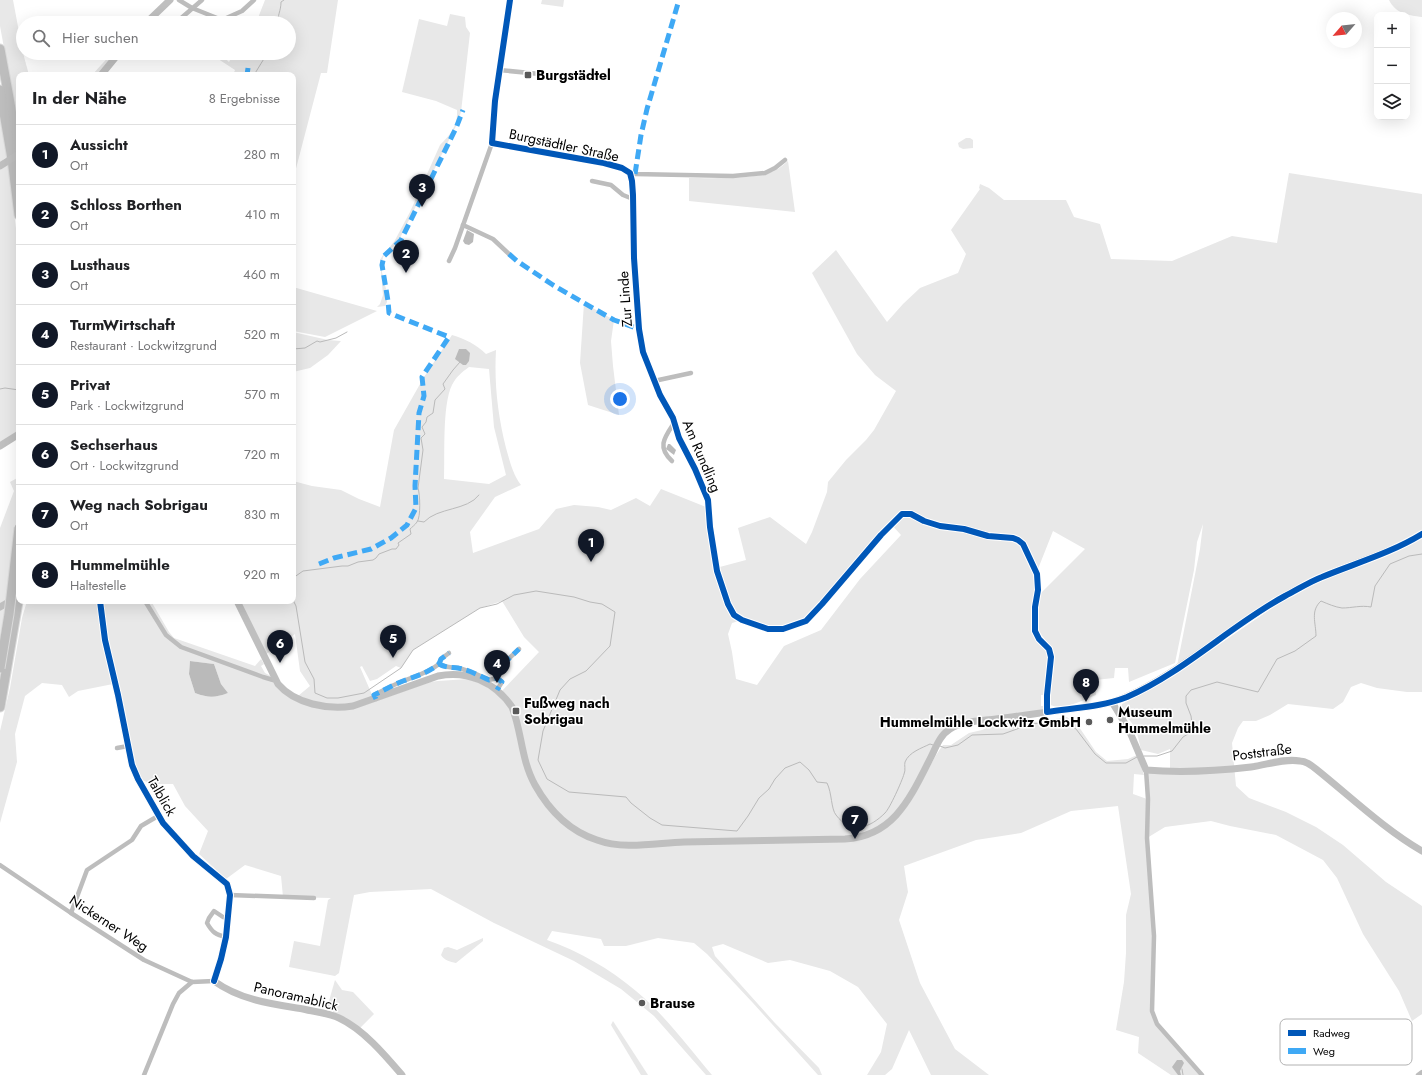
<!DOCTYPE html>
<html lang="de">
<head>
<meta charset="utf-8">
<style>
  :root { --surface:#fff; --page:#f6f6f6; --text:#202124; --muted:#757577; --line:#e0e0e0; --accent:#111827 }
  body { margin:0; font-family:Jost,sans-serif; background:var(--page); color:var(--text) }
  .controls { position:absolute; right:12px; top:12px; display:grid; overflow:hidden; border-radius:8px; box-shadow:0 4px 16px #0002 }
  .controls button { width:36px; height:36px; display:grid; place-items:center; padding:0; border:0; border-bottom:1px solid var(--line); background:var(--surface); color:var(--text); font:20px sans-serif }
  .compass { position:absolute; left:1326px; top:12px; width:36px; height:36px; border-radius:50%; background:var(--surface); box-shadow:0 4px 16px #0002; rotate:242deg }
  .you { position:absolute; left:620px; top:399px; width:14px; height:14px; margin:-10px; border:3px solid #fff; border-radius:50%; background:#1a73e8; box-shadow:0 0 0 6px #1a73e833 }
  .badge { display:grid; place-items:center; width:26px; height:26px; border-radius:50%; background:var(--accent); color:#fff; font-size:13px; font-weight:700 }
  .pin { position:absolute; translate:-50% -33px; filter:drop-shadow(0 1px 2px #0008) }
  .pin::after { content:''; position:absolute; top:21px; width:14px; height:12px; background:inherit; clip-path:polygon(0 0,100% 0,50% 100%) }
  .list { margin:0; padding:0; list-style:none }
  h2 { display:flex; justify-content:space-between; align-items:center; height:52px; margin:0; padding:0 16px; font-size:17px }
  h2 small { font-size:13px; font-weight:400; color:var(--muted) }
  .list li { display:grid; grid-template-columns:26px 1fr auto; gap:12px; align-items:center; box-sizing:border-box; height:60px; padding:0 16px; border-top:1px solid var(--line) }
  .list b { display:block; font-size:15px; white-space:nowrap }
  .list p { margin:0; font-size:13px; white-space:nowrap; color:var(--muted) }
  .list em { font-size:13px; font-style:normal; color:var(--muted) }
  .icon { flex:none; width:22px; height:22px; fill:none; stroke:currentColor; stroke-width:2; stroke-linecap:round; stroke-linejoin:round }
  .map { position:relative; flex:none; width:1422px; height:1075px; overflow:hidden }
  .search { position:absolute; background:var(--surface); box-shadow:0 4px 16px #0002; left:16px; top:16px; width:280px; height:44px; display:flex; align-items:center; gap:10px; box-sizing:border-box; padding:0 14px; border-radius:22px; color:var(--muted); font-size:15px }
  .panel { position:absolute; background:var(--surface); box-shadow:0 4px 16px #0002; left:16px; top:72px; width:280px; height:532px; border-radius:8px }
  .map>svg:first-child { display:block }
  .green { fill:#e8e8e8; fill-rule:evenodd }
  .water { fill:#bababa }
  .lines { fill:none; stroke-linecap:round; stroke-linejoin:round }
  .stream { stroke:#bababa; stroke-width:1 }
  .highway-casing { stroke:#dbdbdb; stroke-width:11 }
  .street { stroke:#bdbdbd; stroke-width:4.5 }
  .secondary { stroke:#bfbfbf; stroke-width:7 }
  .highway { stroke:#bdbdbd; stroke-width:9 }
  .highway-bridge-casing { stroke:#dbdbdb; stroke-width:11; stroke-linecap:butt }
  .secondary-bridge { stroke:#bfbfbf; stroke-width:7 }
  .highway-bridge { stroke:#bdbdbd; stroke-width:9 }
  .quiet { stroke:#3fa9f5; stroke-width:5; stroke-dasharray:10 5; stroke-linecap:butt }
  .cycleway-casing { stroke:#fff; stroke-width:8 }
  .cycleway { stroke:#0057b8; stroke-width:6 }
  .poi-dot { fill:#595959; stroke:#fff; stroke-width:1.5 }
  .labels { text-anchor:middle; stroke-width:3; stroke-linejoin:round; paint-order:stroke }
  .poi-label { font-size:14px; font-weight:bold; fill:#000; stroke:#fff; text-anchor:start }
  .street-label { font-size:14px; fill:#000; stroke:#fff }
  .key { fill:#fff; stroke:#b2b2b2; stroke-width:1 }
  .key-label { font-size:11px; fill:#000 }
</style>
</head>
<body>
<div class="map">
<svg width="1422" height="1075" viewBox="0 0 1422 1075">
  <rect width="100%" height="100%" fill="#fff"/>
  <g class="green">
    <polygon points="0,0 13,0 23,53 29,75 19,75 19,130 0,26"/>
    <polygon points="265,0 338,0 327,73 321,73 293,180 293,75 233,75 235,70 209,53 219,53 229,62 234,53 289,53 289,23 256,23"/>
    <polygon points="542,0 564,0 563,7 541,4"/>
    <path d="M1389 0H1422V17C1408 15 1396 14 1389 0Z"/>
    <path d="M450 14 465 17 466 27 470 33 461 112 457 124 399 240 383 257 381 268 386 289 387 302 385 306 377 307 380 304 383 295 380 260 383 255 394 242 410 212 440 145C450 135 458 126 457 110L436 101 402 92 419 19 447 26Z"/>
    <polygon points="112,53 116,53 98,75 92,75"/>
    <polygon points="0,118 7,157 0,162"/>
    <polygon points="966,138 970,138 973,140 973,148 963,149 959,147 958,143"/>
    <path d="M788 161 795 212 689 201V178C709 178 759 180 776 170 780 168 784 164 788 161Z"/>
    <polygon points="8,165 18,244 17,244 19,259 16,260 16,262 19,261 19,430 0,443 0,170"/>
    <path d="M1289 173 1422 194V692H1407L1377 688 1361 683 1351 687 1343 702 1333 709 1288 704 1270 715 1256 721H1243L1238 728 1232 743 1236 786 1249 798 1286 812 1316 827 1343 845 1386 882 1422 906V1014L1412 1021 1399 991 1363 934 1337 878 1323 860 1276 835 1230 826 1211 821 1165 827 1147 838 1154 936 1152 1011 1157 1024 1202 1075H1171L1138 1053 1139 1037 1116 1030 1124 982 1126 953V915L1131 894 1118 806 1071 811 1021 833 976 840 904 866 908 892 899 920 920 983 955 1049 989 1075H931L909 1030 892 1069 885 1075H867L881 1052 887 1024 858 987 830 971 790 960 768 963 723 944 712 947 715 956 774 1022 819 1068 822 1075H818L753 1003 707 954 694 943 658 938 626 946H604L601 939 552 931 547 940C579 951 610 969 636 991 664 1014 689 1048 712 1075H706L654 1016 621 989 574 961 494 923 431 889 370 892 354 895 339 973 335 976 289 967 294 941 320 946 328 900 331 898 283 897 281 876 245 865 226 879 199 854 208 831 185 806 173 784H152L142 780 135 763 125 711 120 694 104 621 102 601H151L169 632 174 638 255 666 261 659 264 664 261 666 265 673 271 676 270 679 265 678 274 682 288 696 296 700 316 707 330 709H345L359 707 430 682 438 681 468 679 484 685 498 695 539 652 524 637 502 601 480 608 413 650 401 668 396 666 377 679 370 681 362 666 360 667 373 697C348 709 322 705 298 696L310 686 300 671 295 634 265 655 239 601H293V481L312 486 341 490 359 499 380 507 394 430 424 377 452 335C465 339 476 344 486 354L496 350C494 384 498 416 506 448 510 462 513 475 521 485L495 497 470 532 473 553 539 529 556 509 574 505 598 507 611 510 636 498 650 506 661 489 706 507 711 544 716 568 746 560 738 528 770 517 806 544 812 532 827 492 828 482 846 460 866 440 874 430 896 391 875 375 857 354 812 273 836 250 887 322 903 304 920 288 958 273 966 254 951 230 980 189 979 188 980 184 989 188 1004 200H1066L1074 217 1100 224 1111 259 1172 261 1232 236 1277 243ZM469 367 489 369 494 427 506 475 489 484 444 479C445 456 442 405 452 385 456 377 462 372 469 367ZM890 523 901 535 860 579 821 630 784 646 757 685 736 679 732 652 728 634 732 623 742 620 764 627H783L805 619 821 603ZM1203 524 1200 549 1177 666 1261 607 1319 576 1325 577 1307 586 1297 593 1275 606 1172 677 1122 704 1120 710C1123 715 1127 717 1131 722 1137 729 1139 741 1141 750L1158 754 1170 749V772L1146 770 1147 799 1133 794 1134 774 1144 775 1137 755 1128 759 1107 761 1096 752 1079 727 1067 717 1038 722 1027 721 998 723 982 730 969 733 951 745H943C925 769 917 801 894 821 887 828 879 832 870 837V831L886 822 899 809 908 797 936 741 950 726 964 720 1044 710V706H1041V695H1045L1049 658 1047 651 1033 632 1032 623 1037 585 1036 574 1053 531 1085 549 1039 595 1036 619 1037 629 1049 645 1054 654V668L1049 695V704C1060 712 1084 700 1096 695L1095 680 1114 678 1115 668H1128L1129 682 1175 663 1194 570 1197 542ZM190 661 214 664 221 684 228 693C214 698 208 698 195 693L189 674Z"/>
    <polygon points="293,287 377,311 325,337 293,331"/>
    <polygon points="584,303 614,320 611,341 613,366 619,415 588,405 580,363"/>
    <polygon points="293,332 328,340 341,341 328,355 310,368 293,372"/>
    <polygon points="19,477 19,540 10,602 4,614 0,636 0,528 14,491 10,482"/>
    <polygon points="27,601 98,601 113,684 78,691 69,697 62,685 42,683 25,696 15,734 17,762 0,823 0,731 10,688 22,618"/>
    <path d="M483 938V941L456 963C450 962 444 960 441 955L444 948 448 947 457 950Z"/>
    <polygon points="335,980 342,990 353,992 374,1014 359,1029 333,1013 333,1010 327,1008"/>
    <polygon points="613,1021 648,1075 641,1075 611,1025"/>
  </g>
  <g class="water">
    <polygon points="467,230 474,234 473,242 469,245 465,244 463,241"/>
    <polygon points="459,349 466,349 470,353 469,361 466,365 463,365 455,359"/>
    <polygon points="668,444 670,444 676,450 674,455 666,449"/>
    <path d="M190 661 214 664 221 684 228 693C214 698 209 698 195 693L189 674Z"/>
    <polygon points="1177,1060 1182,1060 1184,1063 1180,1071 1181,1075 1178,1075 1172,1067"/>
  </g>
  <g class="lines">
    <g class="stream">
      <path d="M278 23C277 16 281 11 281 2L284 0"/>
      <polyline points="254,75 265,57 265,53"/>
      <polyline points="293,349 305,348 317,341 320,342 336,338 347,332"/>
      <polyline points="0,389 5,388 19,390"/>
      <path d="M418 521 424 522C438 507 467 511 479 495"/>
      <path d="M293 578 303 571 342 566H348L358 562 373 560 376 558 379 554 392 549H396L399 545 398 543 411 534 410 529C412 527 415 525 417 522 421 517 420 494 418 488L423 450 421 438 425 434 422 427 426 422 427 417 433 413 435 400 445 389 443 384 453 370 460 362"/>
      <path d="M293 600 296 606 305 662 314 679 315 693 327 698H338L364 693 401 668 413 650 480 608 497 604 514 595 536 591 574 597 590 602 602 604 615 612 610 646 586 671 570 679 560 690 543 731 538 760 547 779 569 792 626 797 631 803 650 818 662 825 737 831 748 816 759 798 769 789 775 779 785 768 800 762 809 770 817 782 827 783C832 793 831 809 836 815 851 835 870 828 885 813 890 808 902 781 904 774 906 770 904 765 905 762 909 752 922 748 930 744L933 745"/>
      <polyline points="940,746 945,748 958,745 972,735 1003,734 1031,724 1052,722 1066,723 1076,729 1095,754 1106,763 1126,763 1137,757"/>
      <path d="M1144 756H1157L1172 751 1183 737 1193 731 1191 716 1186 703V696L1191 690 1217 682 1258 692 1277 659 1295 651 1316 636C1316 623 1310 611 1321 601 1328 604 1335 607 1342 608 1352 608 1361 605 1371 607L1375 586 1390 564 1409 556 1422 554"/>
      <polyline points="1182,1069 1183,1075"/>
    </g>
    <defs>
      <g id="highway">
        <polyline points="0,49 10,103 19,159"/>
        <polyline points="0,90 12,159 19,215"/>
        <polyline points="0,707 19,596"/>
      </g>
    </defs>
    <use href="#highway" class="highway-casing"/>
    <g class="street">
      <polyline points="179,0 192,8 222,20 242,11 254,0"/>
      <polyline points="179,20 202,0"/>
      <polyline points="499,70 540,74"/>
      <polyline points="492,143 604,163 622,168 630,173 635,174 733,176 765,173 775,168 785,160"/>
      <polyline points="630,173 632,181 633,195 634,258 639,329 643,352 660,395 673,418 679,438 702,485 708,500 710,527"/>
      <polyline points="592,181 611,185 623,195 633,199"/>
      <polyline points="463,225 493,239 509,254"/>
      <polyline points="449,261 455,248 492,143 495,101 510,0"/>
      <polyline points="654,381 691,373"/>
      <path d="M672 461C657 447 664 438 674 423"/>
      <polyline points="145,601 166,635 181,647 263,677 273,680 276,680"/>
      <polyline points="439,664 441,659 449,653"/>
      <polyline points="497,678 500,667 519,649"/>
      <path d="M376 699 374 695C384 690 393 685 403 681 416 676 428 673 439 664 446 668 451 667 458 668 469 670 480 676 489 680L497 678 502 682 497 690"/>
      <polyline points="117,748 128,746"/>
      <polyline points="1146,770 1148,799 1147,838 1154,936 1152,1011 1157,1024 1202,1075"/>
      <polyline points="0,865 71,913 144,960 192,982 214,981"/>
      <polyline points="230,895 314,898"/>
      <polyline points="71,913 87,870 132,840 141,826 158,816"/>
      <path d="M226 937C216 935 212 932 207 923L209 918 214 911 223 917 228 918"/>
      <polyline points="144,1075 173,1004 179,993 192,982"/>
      <polyline points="1418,1075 1422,1072"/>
    </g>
    <g class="secondary">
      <polyline points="146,23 170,0"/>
      <polyline points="101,75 119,53"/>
      <polyline points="0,446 19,434"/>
      <path d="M100 601 105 640 118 695 132 765 138 779 163 823 193 856 227 884 230 895 226 937 221 959 214 981C240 1000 272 1004 303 1009 315 1012 328 1013 339 1018 363 1029 385 1055 402 1075"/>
      <path d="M237 601 278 684C295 704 328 710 353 706L438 676C467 670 495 682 512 707 522 732 521 760 535 785 549 810 569 831 597 840 624 850 656 843 684 842 738 841 791 840 845 839 895 836 911 796 931 757 936 747 940 735 950 729 963 721 981 721 996 719 1021 716 1046 712 1071 709 1085 707 1101 706 1115 701 1141 692 1166 676 1189 660 1220 639 1250 616 1283 597 1295 590 1309 583 1322 577 1355 562 1391 553 1422 534"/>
      <polyline points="0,607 7,603 19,591"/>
      <path d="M1112 702 1129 730 1146 770C1181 773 1216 771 1251 767 1267 765 1284 758 1300 761 1306 761 1311 765 1316 769 1351 797 1384 829 1422 851"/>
    </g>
    <use href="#highway" class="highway"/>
    <defs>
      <polyline id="highway-bridge" points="0,668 9,614 19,528"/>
    </defs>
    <use href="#highway-bridge" class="highway-bridge-casing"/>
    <polyline class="secondary-bridge" points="0,166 19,154"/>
    <use href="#highway-bridge" class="highway-bridge"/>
    <g class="quiet">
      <polyline points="247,75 248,68"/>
      <polyline points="635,174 641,135 647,109 679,0"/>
      <polyline points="509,254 517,261 553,285 584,303 614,320 639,329"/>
      <polyline points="319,564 334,558 371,549 391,538 407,525 416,508 415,486 419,413 424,396 422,377 449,337 389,313 388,301 382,265 384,256 401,240 456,128 463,110"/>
      <polyline points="439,664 441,659 449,653"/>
      <polyline points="497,678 500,667 519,649"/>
      <path d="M376 699 374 695C384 690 393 685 403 681 416 676 428 673 439 664 446 668 451 667 458 668 469 670 480 676 489 680L497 678 502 682 497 690"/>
    </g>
    <defs>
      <g id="cycleway">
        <path d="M510 0 495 101 492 143 604 163 622 168 630 173 632 181 633 195 634 258 639 329 643 352 660 395 673 418 679 438 695 469 708 500 710 527 717 571 728 604 734 615 742 620 768 629H783L806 621 822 604 881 535 902 514H911L924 521 940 526 964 529 988 536 1013 538 1018 540 1023 544 1037 574 1038 590 1035 607V631L1039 639 1049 649 1051 657 1047 695V712C1073 708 1102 707 1127 697 1184 672 1230 626 1285 596 1297 590 1309 582 1322 577 1356 563 1391 553 1422 534"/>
        <polyline points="100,601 105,640 118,695 132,765 138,779 163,823 193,856 227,884 230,895 226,937 221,959 214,981"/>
      </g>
    </defs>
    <use href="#cycleway" class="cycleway-casing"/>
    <use href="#cycleway" class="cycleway"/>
  </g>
  <g class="poi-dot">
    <rect x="524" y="71" width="8" height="8" rx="2"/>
    <rect x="512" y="707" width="8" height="8" rx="2"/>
    <circle cx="1110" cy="720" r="4"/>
    <circle cx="1089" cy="722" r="4"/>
    <circle cx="642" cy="1003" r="4"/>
  </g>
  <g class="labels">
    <g class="poi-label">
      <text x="536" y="80">Burgstädtel</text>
      <text x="524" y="708">Fußweg nach<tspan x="524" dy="16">Sobrigau</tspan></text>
      <text x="1118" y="717">Museum<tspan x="1118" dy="16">Hummelmühle</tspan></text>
      <text x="1081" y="727" text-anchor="end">Hummelmühle Lockwitz GmbH</text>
      <text x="650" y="1008">Brause</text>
    </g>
    <g class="street-label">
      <text transform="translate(564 145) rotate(12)" y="5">Burgstädtler Straße</text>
      <text transform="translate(625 299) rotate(-94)" y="5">Zur Linde</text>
      <text transform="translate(702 456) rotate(67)" y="5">Am Rundling</text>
      <text transform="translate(1262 752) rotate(-7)" y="5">Poststraße</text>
      <text transform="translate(162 796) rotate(60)" y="5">Talblick</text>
      <text transform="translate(109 923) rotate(33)" y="5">Nickerner Weg</text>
      <text transform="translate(296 996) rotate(13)" y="5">Panoramablick</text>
    </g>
  </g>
  <rect x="1280" y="1019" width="132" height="46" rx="6" class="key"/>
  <rect x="1288" y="1030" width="18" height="6" fill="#0057b8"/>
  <rect x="1288" y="1048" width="18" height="6" fill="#3fa9f5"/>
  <g class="key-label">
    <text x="1313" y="1037">Radweg</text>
    <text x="1313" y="1055">Weg</text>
  </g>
</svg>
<div class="controls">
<button>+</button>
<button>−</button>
<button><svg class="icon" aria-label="layers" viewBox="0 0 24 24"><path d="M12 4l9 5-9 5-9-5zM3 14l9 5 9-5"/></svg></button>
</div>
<svg class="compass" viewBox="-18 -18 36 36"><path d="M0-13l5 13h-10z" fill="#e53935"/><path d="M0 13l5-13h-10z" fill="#757577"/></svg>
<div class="you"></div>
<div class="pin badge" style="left:591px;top:562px">1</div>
<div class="pin badge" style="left:406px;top:273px">2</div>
<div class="pin badge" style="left:422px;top:207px">3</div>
<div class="pin badge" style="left:497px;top:683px">4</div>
<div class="pin badge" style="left:393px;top:658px">5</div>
<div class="pin badge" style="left:280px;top:663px">6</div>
<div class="pin badge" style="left:855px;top:839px">7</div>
<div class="pin badge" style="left:1086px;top:702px">8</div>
<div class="search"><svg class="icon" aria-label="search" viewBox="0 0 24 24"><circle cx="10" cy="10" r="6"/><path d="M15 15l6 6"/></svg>Hier suchen</div>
<section class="panel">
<h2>In der Nähe<small>8 Ergebnisse</small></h2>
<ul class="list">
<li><span class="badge">1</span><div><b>Aussicht</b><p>Ort</p></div><em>280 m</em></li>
<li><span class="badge">2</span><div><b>Schloss Borthen</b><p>Ort</p></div><em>410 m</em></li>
<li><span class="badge">3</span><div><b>Lusthaus</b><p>Ort</p></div><em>460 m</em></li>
<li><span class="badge">4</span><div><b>TurmWirtschaft</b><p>Restaurant · Lockwitzgrund</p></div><em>520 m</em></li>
<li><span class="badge">5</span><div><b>Privat</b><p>Park · Lockwitzgrund</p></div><em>570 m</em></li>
<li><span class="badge">6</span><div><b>Sechserhaus</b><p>Ort · Lockwitzgrund</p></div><em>720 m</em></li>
<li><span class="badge">7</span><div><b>Weg nach Sobrigau</b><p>Ort</p></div><em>830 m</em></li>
<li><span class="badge">8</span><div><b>Hummelmühle</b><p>Haltestelle</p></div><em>920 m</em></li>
</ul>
</section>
</div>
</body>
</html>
